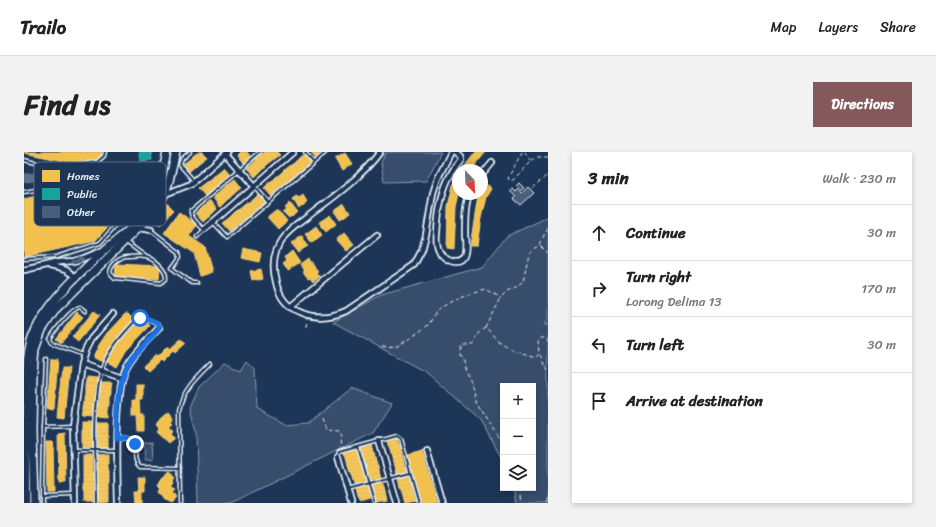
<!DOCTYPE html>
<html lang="en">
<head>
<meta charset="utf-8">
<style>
  :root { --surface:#fff; --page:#f2f2f2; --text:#222; --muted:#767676; --line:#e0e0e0; --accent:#85585c }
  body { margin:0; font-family:Sriracha,sans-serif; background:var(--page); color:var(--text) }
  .controls { position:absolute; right:12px; bottom:12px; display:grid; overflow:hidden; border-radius:0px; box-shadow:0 2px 6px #0003 }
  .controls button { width:36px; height:36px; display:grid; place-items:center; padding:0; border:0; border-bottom:1px solid var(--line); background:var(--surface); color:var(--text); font:20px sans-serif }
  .compass { position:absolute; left:428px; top:12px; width:36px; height:36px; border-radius:50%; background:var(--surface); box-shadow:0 2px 6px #0003; rotate:157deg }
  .stop { position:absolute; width:12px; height:12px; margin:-9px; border:3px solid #1a73e8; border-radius:50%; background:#fff }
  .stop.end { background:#1a73e8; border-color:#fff; box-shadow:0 1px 4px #0008 }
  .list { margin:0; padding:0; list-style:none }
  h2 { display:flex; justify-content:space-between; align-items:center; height:52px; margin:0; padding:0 16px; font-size:17px }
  h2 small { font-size:13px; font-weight:400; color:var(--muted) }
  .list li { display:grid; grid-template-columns:26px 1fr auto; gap:12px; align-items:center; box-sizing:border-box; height:56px; padding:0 16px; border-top:1px solid var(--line) }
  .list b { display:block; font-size:15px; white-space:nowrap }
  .list p { margin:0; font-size:13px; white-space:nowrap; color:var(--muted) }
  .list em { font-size:13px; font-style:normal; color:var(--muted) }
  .icon { flex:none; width:22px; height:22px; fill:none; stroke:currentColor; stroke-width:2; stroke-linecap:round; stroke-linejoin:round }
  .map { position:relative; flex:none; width:524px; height:351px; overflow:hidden; border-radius:0px }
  header { display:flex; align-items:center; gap:24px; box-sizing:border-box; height:56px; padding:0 20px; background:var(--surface); border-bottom:1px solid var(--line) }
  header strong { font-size:19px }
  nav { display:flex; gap:22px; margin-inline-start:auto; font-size:14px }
  .intro { display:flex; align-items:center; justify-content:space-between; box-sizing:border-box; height:96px; padding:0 24px }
  h1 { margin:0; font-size:28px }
  .button { padding:10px 18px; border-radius:0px; background:var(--accent); color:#fff; font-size:14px; font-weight:700 }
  main { display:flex; gap:24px; padding:0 24px }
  aside { flex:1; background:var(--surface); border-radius:0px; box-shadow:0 2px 6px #0003 }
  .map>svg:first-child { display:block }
  .green { fill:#374d6c; stroke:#909fb2 }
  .homes { fill:#f2c14e; stroke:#efcf81 }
  .public { fill:#17a398; stroke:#56bab5 }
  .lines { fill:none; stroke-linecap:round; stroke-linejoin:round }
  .stream { stroke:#95a4b5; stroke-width:1.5 }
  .river { stroke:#5d7089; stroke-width:9 }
  .building { fill:#495e7a; stroke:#e8f1f8 }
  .lane-casing { stroke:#e8f1f8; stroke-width:5 }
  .street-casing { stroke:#e8f1f8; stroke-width:8 }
  .primary-casing { stroke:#e8f1f8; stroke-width:10 }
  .path { stroke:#e8f1f8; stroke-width:1; stroke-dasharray:4 3; stroke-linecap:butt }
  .lane { stroke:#1d3557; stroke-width:2 }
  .street { stroke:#1d3557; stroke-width:4.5 }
  .primary { stroke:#1d3557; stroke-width:7 }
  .oneway { stroke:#64778f }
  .route { stroke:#1a73e8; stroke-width:5 }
  .key { fill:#1d3557; stroke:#5a6d87; stroke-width:1 }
  .key-label { font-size:11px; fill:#e8f1f8 }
</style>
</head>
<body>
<header>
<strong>Trailo</strong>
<nav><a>Map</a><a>Layers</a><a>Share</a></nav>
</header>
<div class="intro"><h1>Find us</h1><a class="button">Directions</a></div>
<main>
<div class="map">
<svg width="524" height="351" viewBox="0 0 524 351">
  <rect width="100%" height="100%" fill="#1d3557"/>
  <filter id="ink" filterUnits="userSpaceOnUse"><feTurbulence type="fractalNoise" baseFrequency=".025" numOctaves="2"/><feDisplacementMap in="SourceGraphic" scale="8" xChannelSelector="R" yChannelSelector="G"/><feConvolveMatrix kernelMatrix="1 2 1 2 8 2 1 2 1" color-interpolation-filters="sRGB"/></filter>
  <g filter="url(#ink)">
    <g class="green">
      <polygon points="362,0 417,0 402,29 360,30 357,11"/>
      <polygon points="524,65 524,351 493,351 490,336 509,336 509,234 479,234 479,309 457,268 403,221 309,170 357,143 458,115 483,84"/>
      <polygon points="223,208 231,216 233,257 262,273 284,271 328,236 368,251 349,281 207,351 174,351 172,280 166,255 175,235 201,210 217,218"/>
      <polygon points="128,290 129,308 121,308 120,291"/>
    </g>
    <g class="homes">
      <polygon points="0,0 78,0 77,4 71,8 45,10 0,1"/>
      <polygon points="174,0 178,0 183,5 179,8"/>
      <polygon points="216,0 223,8 219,11 213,3"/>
      <polygon points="216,0 223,0 227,5 223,8"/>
      <polygon points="241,0 248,9 244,12 237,3"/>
      <polygon points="241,0 247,0 252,6 248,9"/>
      <polygon points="247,0 253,0 256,3 252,6"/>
      <polygon points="287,0 293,0 295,3 292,6"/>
      <polygon points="451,0 462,0 447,18 437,18"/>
      <polygon points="173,1 179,8 175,11 169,4"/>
      <polygon points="321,1 328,12 318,19 311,7"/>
      <polygon points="280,2 287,10 283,13 276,5"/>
      <polygon points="237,3 244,12 241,15 233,6"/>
      <polygon points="169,4 175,11 172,14 166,7"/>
      <polygon points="276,5 283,13 280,16 273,8"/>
      <polygon points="233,6 241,15 237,18 230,10"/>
      <polygon points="166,7 172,14 168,17 162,10"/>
      <polygon points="273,8 280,16 277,19 270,11"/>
      <polygon points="162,10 168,17 165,20 159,12"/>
      <polygon points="230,10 237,18 233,22 226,13"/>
      <polygon points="270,11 277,19 273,22 267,13"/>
      <polygon points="226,13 233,22 230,25 222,16"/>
      <polygon points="267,13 273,22 270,24 263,16"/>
      <polygon points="200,15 207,23 203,26 197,18"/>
      <polygon points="263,16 270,24 267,27 260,19"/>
      <polygon points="197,18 203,26 200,29 193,21"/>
      <polygon points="260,19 267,27 263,30 257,22"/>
      <polygon points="193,21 200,29 196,32 189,24"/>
      <polygon points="257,22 263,30 260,33 253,25"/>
      <polygon points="434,23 434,42 435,42 432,55 430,97 423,96 424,54 429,33"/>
      <polygon points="189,24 196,32 192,35 186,27"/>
      <polygon points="253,25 260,33 257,36 250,28"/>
      <polygon points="186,27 192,35 189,38 182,30"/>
      <polygon points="211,27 218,36 214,39 207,30"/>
      <polygon points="250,28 257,36 253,38 247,30"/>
      <polygon points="73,29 101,56 71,89 0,105 0,47"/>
      <polygon points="182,30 189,38 185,41 178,33"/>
      <polygon points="207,30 214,39 211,42 203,33"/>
      <polygon points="247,30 253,38 250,41 243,33"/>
      <polygon points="461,32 467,37 462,45 457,66 453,94 446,94 454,44 455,42 458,42 458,37"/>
      <polygon points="178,33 185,41 181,44 174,36"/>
      <polygon points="203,33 211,42 207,45 200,36"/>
      <polygon points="243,33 250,41 247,44 240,36"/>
      <polygon points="200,36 207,45 203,48 196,39"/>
      <polygon points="196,39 203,48 200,51 192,43"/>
      <polygon points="234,41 241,49 238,52 231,44"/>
      <polygon points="192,43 200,51 196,55 189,46"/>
      <polygon points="279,43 283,50 279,55 278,54 275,57 269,47 273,44 275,46"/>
      <polygon points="231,44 238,52 234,55 228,47"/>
      <polygon points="228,47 234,55 231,58 224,50"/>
      <polygon points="186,49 193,57 190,60 182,52"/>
      <polygon points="224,50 231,58 228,60 221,52"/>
      <polygon points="143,51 150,58 136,73 129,67"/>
      <polygon points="266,51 273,60 268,65 267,64 265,66 259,60 263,57 261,55"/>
      <polygon points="182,52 190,60 186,64 178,55"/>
      <polygon points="221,52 228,60 225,63 218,55"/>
      <polygon points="320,52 326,61 321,65 315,56"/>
      <polygon points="178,55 186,64 182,67 175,58"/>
      <polygon points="218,55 225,63 221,66 214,58"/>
      <polygon points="315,56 321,65 316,68 310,59"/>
      <polygon points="253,57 263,69 254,77 243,65"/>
      <polygon points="175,58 182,67 179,70 171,61"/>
      <polygon points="214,58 221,66 218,68 211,60"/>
      <polygon points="155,60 173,73 165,84 181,95 188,120 176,124 170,101 140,81"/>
      <polygon points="211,60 218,68 215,71 208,63"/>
      <polygon points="208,63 215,71 211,74 205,66"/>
      <polygon points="306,63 312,72 307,76 300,67"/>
      <polygon points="205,66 211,74 208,77 201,69"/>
      <polygon points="300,67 307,76 302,80 295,70"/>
      <polygon points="201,69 208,77 205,79 198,71"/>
      <polygon points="292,74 298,83 293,87 287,78"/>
      <polygon points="287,78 293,87 288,91 281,82"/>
      <polygon points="320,81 330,93 322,99 312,88"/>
      <polygon points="278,84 284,94 279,97 272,88"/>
      <polygon points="272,88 279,97 274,101 267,92"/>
      <polygon points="219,97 238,101 236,110 217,106"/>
      <polygon points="268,99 276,111 264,119 259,112 263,109 261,105"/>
      <polygon points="284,107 294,119 292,120 296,124 289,129 286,125 284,126 279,120 281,119 276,113"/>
      <polygon points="92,112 136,114 135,127 91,125"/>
      <polygon points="237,117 239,127 229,129 227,119"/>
      <polygon points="70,159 76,163 54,190 48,185"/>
      <polygon points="53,160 59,165 37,191 32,187"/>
      <polygon points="101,162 104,162 110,168 92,188 79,210 69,206 75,193 83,181"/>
      <polygon points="121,168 126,174 102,199 93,215 83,210 87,201 97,188 115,169"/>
      <polygon points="157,187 162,191 151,201 149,199 138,210 136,208 124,219 119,214 131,203 133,205 144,194 146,197"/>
      <polygon points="27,207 34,207 30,257 23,256"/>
      <polygon points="38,216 45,216 40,266 33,265"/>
      <polygon points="62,225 73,226 73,230 62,229"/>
      <polygon points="62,229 73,230 72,235 61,234"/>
      <polygon points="77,231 88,231 87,236 77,235"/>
      <polygon points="112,232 119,232 119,248 116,248 117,263 120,263 120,279 114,279 113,264 109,264 109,248 112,248"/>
      <polygon points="61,234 72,235 72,239 61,238"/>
      <polygon points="77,235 87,236 87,240 76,239"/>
      <polygon points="61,238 72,239 71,243 61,242"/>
      <polygon points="76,239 87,240 86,244 76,244"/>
      <polygon points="61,242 71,243 71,248 60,247"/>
      <polygon points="76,244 86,244 86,249 76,248"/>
      <polygon points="60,247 71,248 70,252 60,251"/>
      <polygon points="76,248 86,249 86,253 75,252"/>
      <polygon points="60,251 70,252 70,256 59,255"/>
      <polygon points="75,252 86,253 85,258 75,257"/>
      <polygon points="59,255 70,256 69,261 59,260"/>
      <polygon points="75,257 85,258 85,262 75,261"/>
      <polygon points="144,259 149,265 146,269 148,271 145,273 145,276 149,278 146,281 150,286 144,291 132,280 135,276 132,273 136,266"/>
      <polygon points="59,260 69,261 69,265 58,264"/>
      <polygon points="75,261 85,262 85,266 74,265"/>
      <polygon points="58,270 69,270 69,274 58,275"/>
      <rect x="74" y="271" width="10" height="4"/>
      <polygon points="69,274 69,278 58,279 58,275"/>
      <rect x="74" y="275" width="10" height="4"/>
      <polygon points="69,278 69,282 58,283 58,279"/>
      <rect x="74" y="279" width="10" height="5"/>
      <polygon points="41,281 42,331 35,331 34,282"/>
      <polygon points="69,282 69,286 58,287 58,283"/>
      <rect x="74" y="284" width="10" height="4"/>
      <polygon points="69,286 69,291 58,291 58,287"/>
      <polygon points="373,286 374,290 364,293 363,288"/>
      <rect x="74" y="288" width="10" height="4"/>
      <polygon points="22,290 29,290 30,340 23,340"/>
      <polygon points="374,290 376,294 366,297 364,293"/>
      <rect x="58" y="291" width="11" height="4"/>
      <rect x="74" y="292" width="10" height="5"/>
      <polygon points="348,293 349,297 338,300 337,296"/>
      <polygon points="376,294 377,298 367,301 366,297"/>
      <polygon points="332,297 333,301 322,305 320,301"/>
      <polygon points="349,297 350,301 339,304 338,300"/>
      <polygon points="377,298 378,303 368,306 367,301"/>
      <polygon points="398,299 413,351 398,351 384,303"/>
      <polygon points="333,301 335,305 323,309 322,305"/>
      <polygon points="350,301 351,305 340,309 339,304"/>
      <polygon points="84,302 84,307 73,307 73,303"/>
      <rect x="59" y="303" width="9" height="4"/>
      <polygon points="378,303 379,307 369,310 368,306"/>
      <polygon points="335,305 336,309 324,313 323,309"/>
      <polygon points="351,305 352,310 342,313 340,309"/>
      <rect x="59" y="307" width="9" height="4"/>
      <rect x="73" y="307" width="11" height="4"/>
      <polygon points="379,307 380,311 371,314 369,310"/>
      <polygon points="336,309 337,314 325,317 324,313"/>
      <polygon points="352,310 354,314 343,317 342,313"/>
      <polygon points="59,311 68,311 68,315 59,316"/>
      <polygon points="73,311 84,311 84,315 74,316"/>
      <polygon points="380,311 382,315 372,318 371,314"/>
      <polygon points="337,314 338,318 326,321 325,317"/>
      <polygon points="354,314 355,318 344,321 343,317"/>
      <polygon points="68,315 68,320 59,320 59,316"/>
      <polygon points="84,315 85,320 74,320 74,316"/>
      <polygon points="382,315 383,320 373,323 372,318"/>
      <polygon points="338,318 339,322 328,325 326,321"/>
      <polygon points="355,318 356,323 345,326 344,321"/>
      <polygon points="146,319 151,325 149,329 150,331 147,333 147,336 151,338 148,341 152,346 147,351 141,348 135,340 137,336 134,333 138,326"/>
      <polygon points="59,320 68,320 69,324 59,324"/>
      <rect x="74" y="320" width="11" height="4"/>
      <polygon points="339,322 340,326 329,329 328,325"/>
      <polygon points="356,323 357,327 346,330 345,326"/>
      <polygon points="59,324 69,324 69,328 59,329"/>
      <polygon points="74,324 85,324 85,328 74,329"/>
      <polygon points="384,324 386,328 375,331 374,327"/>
      <polygon points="114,325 121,325 121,339 118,339 118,351 112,351 111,339 115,339"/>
      <polygon points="340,326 342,330 330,333 329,329"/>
      <polygon points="69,328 69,333 59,333 59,329"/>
      <polygon points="85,328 85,333 74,333 74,329"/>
      <polygon points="386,328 387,332 376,336 375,331"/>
      <polygon points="358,331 360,336 348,339 347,334"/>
      <polygon points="387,332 388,337 378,340 376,336"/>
      <rect x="59" y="333" width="10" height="4"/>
      <rect x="74" y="333" width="11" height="4"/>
      <polygon points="343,335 344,339 332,343 331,339"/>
      <polygon points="360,336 361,340 350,343 348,339"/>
      <polygon points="59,337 69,337 69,341 60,342"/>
      <rect x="74" y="337" width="11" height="5"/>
      <polygon points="388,337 389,341 379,344 378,340"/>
      <polygon points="344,339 345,344 333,347 332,343"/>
      <polygon points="361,340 362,345 351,348 350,343"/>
      <polygon points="69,341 69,346 60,346 60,342"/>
      <polygon points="389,341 390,345 380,348 379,344"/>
      <rect x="74" y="342" width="11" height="4"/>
      <polygon points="345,344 346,348 335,351 333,347"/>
      <polygon points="362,345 363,349 352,351 351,348"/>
      <polygon points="390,345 392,349 381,351 380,348"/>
      <rect x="60" y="346" width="9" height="4"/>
      <polygon points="74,346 85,346 85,350 74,351"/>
    </g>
    <polygon class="public" points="115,0 127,0 128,8 116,9"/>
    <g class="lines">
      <polyline class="stream" points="159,4 163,0"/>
      <polyline class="river" points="0,26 130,15"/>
    </g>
    <polygon class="building" points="495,31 500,36 496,39 498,41 504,35 510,41 497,53 490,47 492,45 486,39 489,37 492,40 495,37 492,34"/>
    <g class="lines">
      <defs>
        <g id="lane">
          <polyline points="166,0 158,7 156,13 170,29"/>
          <polyline points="281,0 290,10"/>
          <polyline points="0,8 32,16 73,10 80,4 81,0"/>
          <polyline points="230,34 244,50"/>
          <polyline points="0,40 74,27 103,55 102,62 76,91 32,105 0,107"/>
          <polyline points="190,71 203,85 302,0"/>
          <polyline points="128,79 155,100 156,105 148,116 149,117 168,131 173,131"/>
          <path d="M173 85 181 77 178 76C174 71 166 66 167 59L236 0"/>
          <polyline points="102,90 121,104"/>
          <path d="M103 105C109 105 117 104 122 105 132 108 143 117 142 127L137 131 91 126 86 121C87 113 94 106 103 105Z"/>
          <path d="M59 203 28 191 26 187C30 179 48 156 56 155L61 159"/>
          <polyline points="19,275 22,207"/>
          <path d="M94 286C124 284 103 303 116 315L156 316"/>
          <polyline points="334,295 350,351"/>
          <polyline points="50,298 92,298"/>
          <polyline points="314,304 315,300 373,284 377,287 395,351"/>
          <polyline points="323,338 386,321"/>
          <polyline points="18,344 19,275 48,274"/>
          <polyline points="18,351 18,344 50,343"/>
          <path d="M72 351C72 309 68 261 77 220 81 205 92 190 102 179 107 174 111 167 118 165L134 172 136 175"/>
          <path d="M156 351 155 257C159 238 172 226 186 212"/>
        </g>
        <g id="street">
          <path d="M356 0C339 23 314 42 291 59 280 68 266 76 258 87 249 100 248 115 252 130 255 145 264 156 278 161 293 167 308 165 322 159L390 113 398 98 402 83 409 41 414 26 427 0"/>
          <path d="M431 0 436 4 437 7C434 12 429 17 427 22 417 39 414 61 413 81 412 88 413 96 417 102 422 108 435 115 440 105 443 98 441 89 441 81 441 68 441 54 446 42"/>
          <polyline points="201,2 230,34"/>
          <polyline points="458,23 468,11"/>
          <polyline points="141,42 167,32 203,0"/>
          <polyline points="115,76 127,78"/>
          <polyline points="181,77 269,0"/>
          <polyline points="26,114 42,118 53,126"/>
          <polyline points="0,118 35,110 50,109 60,106 77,99"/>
          <polyline points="266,155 353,83"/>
          <polyline points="57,212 98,226"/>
          <polyline points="355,289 373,351"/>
          <polyline points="403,299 418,351"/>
          <polyline points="314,305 327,351"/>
          <polyline points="51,351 49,274 57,212 61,199 67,187 89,162"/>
          <path d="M94 351C93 318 92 285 95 252 96 239 97 225 103 214 111 200 124 188 135 176"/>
        </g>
        <g id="primary">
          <path d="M2 351C1 319 2 286 2 254 3 229 0 202 11 179 24 150 60 116 84 95 100 82 117 70 127 52 136 37 139 17 143 0"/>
          <polyline points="10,351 8,280 9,220 11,197 18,178 32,157 126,64 141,42 145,29 152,0"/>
        </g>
      </defs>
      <use href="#lane" class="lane-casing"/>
      <use href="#street" class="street-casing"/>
      <use href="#primary" class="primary-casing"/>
      <g class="path">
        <polyline points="498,0 484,26 486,29 489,28 507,9 513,5 524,5"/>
        <polyline points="501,0 506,8"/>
        <polyline points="509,36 524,23"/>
        <polyline points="517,94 524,101"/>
        <polyline points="524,164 520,172 524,177"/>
        <polyline points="282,175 283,167"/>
        <polyline points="462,176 477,146 483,140 492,136 499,130 505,101 516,93 521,81 524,77"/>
        <path d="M358 195C362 195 367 196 371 195 375 194 400 177 404 173 408 169 409 162 414 158 429 147 445 141 462 137L477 146"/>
        <polyline points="516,203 521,215 524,217"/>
        <polyline points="298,267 302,278 315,279 317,282 316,296"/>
        <path d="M479 292 451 248 447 230 440 216 439 207 436 203V198L438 193H448L451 191C452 184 456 179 462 176 468 180 471 188 478 192 484 197 504 203 512 205L515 202 514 188 517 186H521L524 189"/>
        <polyline points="496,336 498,351"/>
        <polyline points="523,351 524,337"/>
      </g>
      <use href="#lane" class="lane"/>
      <use href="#street" class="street"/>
      <use href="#primary" class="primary"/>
    </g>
    <defs><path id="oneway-shaft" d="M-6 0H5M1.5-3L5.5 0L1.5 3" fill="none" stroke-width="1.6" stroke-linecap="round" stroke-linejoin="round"/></defs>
    <use class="oneway" href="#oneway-shaft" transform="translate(54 108) rotate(-14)"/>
  </g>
  <g class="lines" filter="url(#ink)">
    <path class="route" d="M111 292C107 284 101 285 93 286 94 259 92 227 109 205 117 196 131 185 136 174 133 170 121 165 116 166"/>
  </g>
  <rect x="10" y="10" width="132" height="64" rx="6" class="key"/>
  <rect x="18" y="18" width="18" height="12" fill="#f2c14e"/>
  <rect x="18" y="36" width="18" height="12" fill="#17a398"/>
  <rect x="18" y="54" width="18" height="12" fill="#495e7a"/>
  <g class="key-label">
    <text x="43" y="28">Homes</text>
    <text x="43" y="46">Public</text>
    <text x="43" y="64">Other</text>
  </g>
</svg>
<div class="controls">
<button>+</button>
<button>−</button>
<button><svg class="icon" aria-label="layers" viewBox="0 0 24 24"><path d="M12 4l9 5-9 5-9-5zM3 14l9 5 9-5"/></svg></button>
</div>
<svg class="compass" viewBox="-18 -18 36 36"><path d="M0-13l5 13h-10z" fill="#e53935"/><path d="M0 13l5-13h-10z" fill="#767676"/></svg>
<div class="stop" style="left:116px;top:166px"></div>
<div class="stop end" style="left:111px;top:292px"></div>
</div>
<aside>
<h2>3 min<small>Walk · 230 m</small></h2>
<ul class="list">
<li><svg class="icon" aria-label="ahead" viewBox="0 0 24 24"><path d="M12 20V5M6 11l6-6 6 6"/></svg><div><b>Continue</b></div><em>30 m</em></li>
<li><svg class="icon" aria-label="right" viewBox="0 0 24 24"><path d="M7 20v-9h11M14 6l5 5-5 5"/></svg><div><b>Turn right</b><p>Lorong Delima 13</p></div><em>170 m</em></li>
<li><svg class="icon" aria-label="left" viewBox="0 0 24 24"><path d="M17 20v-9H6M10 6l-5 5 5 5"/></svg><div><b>Turn left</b></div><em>30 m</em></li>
<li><svg class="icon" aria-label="arrive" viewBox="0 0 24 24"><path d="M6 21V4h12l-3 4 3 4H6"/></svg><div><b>Arrive at destination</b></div></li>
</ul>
</aside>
</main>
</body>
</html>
